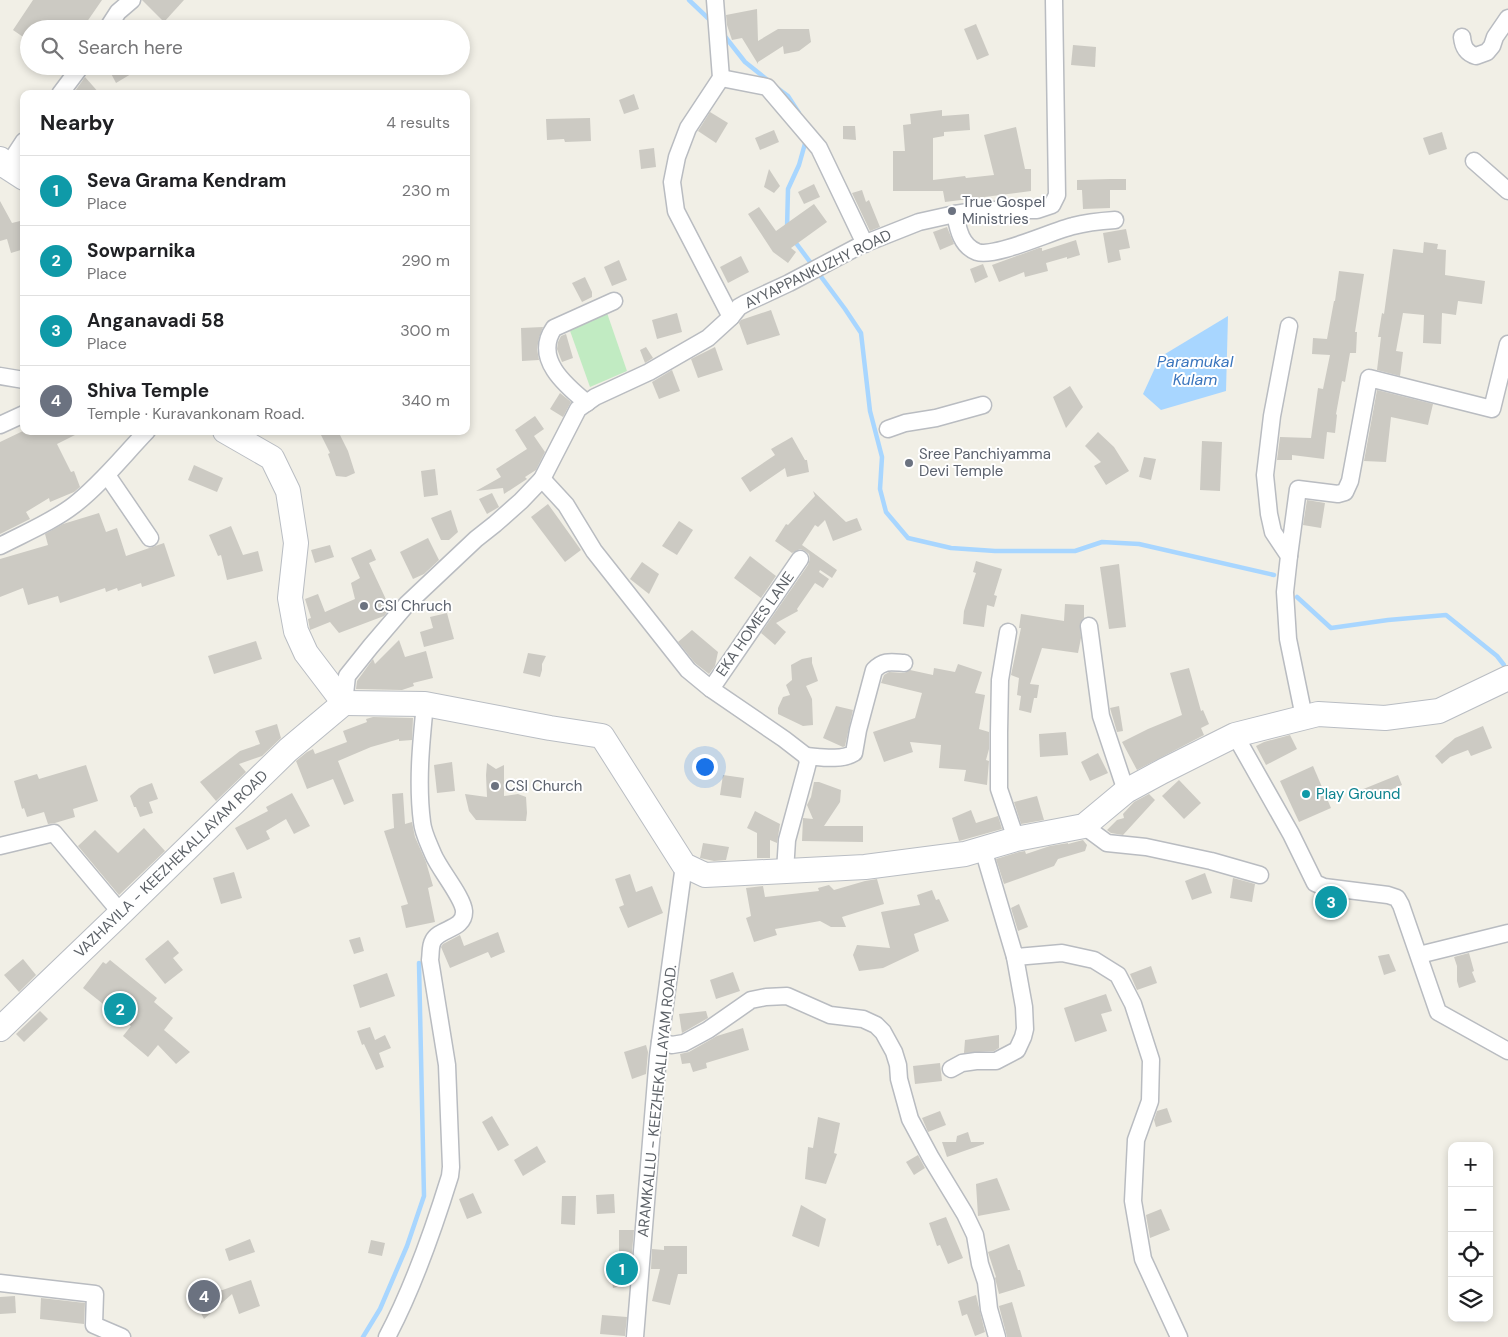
<!DOCTYPE html>
<html lang="en">
<head>
<meta charset="utf-8">
<style>
  :root { --surface:#fff; --page:#f6f6f6; --text:#202124; --muted:#757577; --line:#e0e0e0; --accent:#fa3b23 }
  body { margin:0; font-family:"DM Sans",sans-serif; background:var(--page); color:var(--text) }
  .controls { position:absolute; right:15px; bottom:15px; display:grid; overflow:hidden; border-radius:10px; box-shadow:0 2px 8px #0003 }
  .controls button { width:45px; height:45px; display:grid; place-items:center; padding:0; border:0; border-bottom:1px solid var(--line); background:var(--surface); color:var(--text); font:25px sans-serif }
  .you { position:absolute; left:704px; top:766px; width:18px; height:18px; margin:-12px; border:4px solid #fff; border-radius:50%; background:#1a73e8; box-shadow:0 0 0 8px #1a73e833 }
  .badge { display:grid; place-items:center; width:32px; height:32px; border-radius:50%; background:var(--accent); color:#fff; font-size:16px; font-weight:700 }
  .pin { position:absolute; translate:-50% -50%; border:2px solid #fff; box-shadow:0 1px 5px #0006 }
  .list { margin:0; padding:0; list-style:none }
  h2 { display:flex; justify-content:space-between; align-items:center; height:65px; margin:0; padding:0 20px; font-size:21px }
  h2 small { font-size:16px; font-weight:400; color:var(--muted) }
  .list li { display:grid; grid-template-columns:32px 1fr auto; gap:15px; align-items:center; box-sizing:border-box; height:70px; padding:0 20px; border-top:1px solid var(--line) }
  .list b { display:block; font-size:19px; white-space:nowrap }
  .list p { margin:0; font-size:16px; white-space:nowrap; color:var(--muted) }
  .list em { font-size:16px; font-style:normal; color:var(--muted) }
  .icon { flex:none; width:28px; height:28px; fill:none; stroke:currentColor; stroke-width:2; stroke-linecap:round; stroke-linejoin:round }
  .map { position:relative; flex:none; width:1508px; height:1337px; overflow:hidden }
  .search { position:absolute; background:var(--surface); box-shadow:0 2px 8px #0003; left:20px; top:20px; width:450px; height:55px; display:flex; align-items:center; gap:12px; box-sizing:border-box; padding:0 18px; border-radius:28px; color:var(--muted); font-size:19px }
  .panel { position:absolute; background:var(--surface); box-shadow:0 2px 8px #0003; left:20px; top:90px; width:450px; height:345px; border-radius:10px }
  .map>svg:first-child { display:block }
  .green { fill:#c1ebc2 }
  .water { fill:#a8d6ff }
  .lines { fill:none; stroke-linecap:round; stroke-linejoin:round }
  .stream { stroke:#a8d6ff; stroke-width:4.5 }
  .building { fill:#cccac3 }
  .street-casing { stroke:#b9bcc1; stroke-width:19 }
  .secondary-casing { stroke:#b9bdc3; stroke-width:26 }
  .street { stroke:#fff; stroke-width:16 }
  .secondary { stroke:#fff; stroke-width:24 }
  .worship-dot { fill:#6b7280; stroke:#fff; stroke-width:2 }
  .culture-dot { fill:#0f9aa8; stroke:#fff; stroke-width:2 }
  .labels { text-anchor:middle; stroke-width:4; stroke-linejoin:round; paint-order:stroke }
  .worship-label { font-size:15px; fill:#5b616d; stroke:#fff; text-anchor:start }
  .street-label { font-size:15px; fill:#5d6268; stroke:#fff }
  .culture-label { font-size:15px; fill:#0d838f; stroke:#fff; text-anchor:start }
  .water-label { font-size:16px; font-style:italic; fill:#3a75bd; stroke:#fff }
</style>
</head>
<body>
<div class="map">
<svg width="1508" height="1337" viewBox="0 0 1508 1337">
  <rect width="100%" height="100%" fill="#f1efe6"/>
  <polygon class="green" points="606,310 627,371 590,387 569,328"/>
  <polygon class="water" points="1228,316 1226,391 1161,410 1143,394 1160,357"/>
  <g class="lines">
    <g class="stream">
      <polyline points="689,0 711,21"/>
      <polyline points="723,34 745,62 770,82"/>
      <polyline points="776,87 788,96 799,113"/>
      <polyline points="787,229 788,189 799,165 806,140"/>
      <polyline points="793,239 845,309 861,333 870,411 882,457 880,489 886,512 908,538 951,548 995,551 1075,551 1102,542 1139,544 1274,575"/>
      <polyline points="1297,597 1331,628 1388,620 1446,615 1497,656 1504,665"/>
      <polyline points="363,1337 380,1309 407,1246 424,1196 419,963"/>
    </g>
  </g>
  <g class="building">
    <polygon points="33,0 102,0 82,29 29,29 29,41 13,30"/>
    <polygon points="142,0 184,0 164,22"/>
    <polygon points="757,9 758,41 778,29 809,29 811,42 799,51 784,54 783,46 758,62 758,64 742,38 732,40 727,25 726,15"/>
    <polygon points="976,24 989,55 977,60 964,29"/>
    <polygon points="1073,45 1096,47 1095,67 1071,65"/>
    <polygon points="107,66 127,66 131,74 116,83"/>
    <polygon points="85,77 100,94 73,94"/>
    <polygon points="634,94 639,109 624,114 619,100"/>
    <polygon points="942,110 942,116 969,114 970,130 944,132 944,136 933,138 933,180 965,176 966,178 994,175 984,135 1016,127 1025,169 1031,169 1031,191 945,202 943,191 893,191 893,151 905,151 903,125 911,124 910,114"/>
    <polygon points="710,112 728,123 716,143 698,131"/>
    <polygon points="590,118 591,141 565,142 564,139 547,140 546,119"/>
    <polygon points="843,126 855,126 856,140 843,139"/>
    <polygon points="774,130 779,142 760,150 755,138"/>
    <polygon points="1442,132 1447,149 1429,155 1423,138"/>
    <polygon points="654,148 656,167 641,169 639,150"/>
    <polygon points="769,169 780,186 774,193 764,187"/>
    <polygon points="1110,179 1126,179 1126,190 1110,190 1110,208 1083,209 1082,190 1077,190 1077,180"/>
    <polygon points="814,184 820,197 804,204 798,192"/>
    <polygon points="862,190 866,202 869,200 880,227 870,231 852,193"/>
    <polygon points="0,201 12,223 20,221 24,233 24,249 11,253 7,239 0,241"/>
    <polygon points="814,204 827,222 791,248 796,252 788,263 773,252 748,214 759,207 776,231"/>
    <polygon points="947,227 954,244 940,250 933,232"/>
    <polygon points="1126,229 1130,248 1119,250 1121,260 1108,263 1103,233"/>
    <polygon points="1076,240 1080,255 1067,259 1067,257 1046,263 1048,271 1025,277 1024,272 999,282 992,265 1039,248 1042,248 1042,251"/>
    <polygon points="1424,242 1438,244 1437,249 1446,250 1445,275 1485,281 1482,304 1458,301 1456,315 1442,313 1441,344 1423,343 1424,315 1403,313 1396,351 1403,352 1400,376 1377,370 1381,337 1378,337 1382,313 1384,314 1393,249 1423,253"/>
    <polygon points="741,256 749,272 728,283 720,267"/>
    <polygon points="619,260 627,280 612,286 604,267"/>
    <polygon points="983,264 988,277 975,283 970,269"/>
    <polygon points="1339,271 1364,274 1355,332 1357,332 1356,353 1350,353 1345,382 1342,381 1336,414 1337,415 1335,433 1327,432 1324,459 1292,455 1292,460 1277,460 1280,437 1311,438 1318,388 1323,389 1330,355 1312,354 1313,338 1327,339 1334,301 1335,301"/>
    <polygon points="585,277 592,292 592,297 582,302 572,283"/>
    <polygon points="771,310 780,335 747,345 739,323 741,320"/>
    <polygon points="677,313 682,332 657,339 652,320"/>
    <polygon points="543,327 539,338 537,349 539,360 522,361 521,328"/>
    <polygon points="566,334 573,358 562,362 557,349 558,342 561,336"/>
    <polygon points="646,347 653,358 645,363 640,350"/>
    <polygon points="715,347 723,370 698,378 691,359"/>
    <polygon points="672,370 680,391 659,399 652,382"/>
    <polygon points="1070,386 1083,407 1066,428 1053,397"/>
    <polygon points="1377,390 1433,404 1428,425 1391,417 1386,462 1364,461"/>
    <polygon points="560,393 571,402 563,417 550,409"/>
    <polygon points="535,416 544,429 534,436 545,452 536,470 525,477 527,479 504,494 503,488 476,491 501,477 496,469 527,449 515,430"/>
    <polygon points="23,431 83,431 57,444 71,472 74,471 80,487 74,492 50,502 49,498 26,512 30,519 0,534 0,442"/>
    <polygon points="319,431 338,431 348,451 355,473 346,477 336,476 328,454 330,453"/>
    <polygon points="1098,432 1114,447 1129,471 1106,485 1094,466 1101,462 1085,446"/>
    <polygon points="792,437 805,460 807,460 809,472 787,477 785,468 750,492 741,478 775,455 771,449"/>
    <polygon points="1202,441 1222,442 1220,491 1200,490"/>
    <polygon points="1144,457 1156,459 1151,480 1139,477"/>
    <polygon points="194,465 223,478 217,492 188,480"/>
    <polygon points="435,469 438,495 424,497 421,471"/>
    <polygon points="813,491 846,522 857,518 862,530 833,541 825,520 818,527 815,525 802,545 837,570 832,578 820,570 819,572 829,579 823,588 815,583 797,609 798,611 776,623 786,632 775,645 761,633 808,565 810,559 809,554 805,551 800,549 792,553 775,541 786,524 788,525 815,496"/>
    <polygon points="492,493 499,507 487,514 479,499"/>
    <polygon points="1307,500 1325,503 1321,528 1303,525"/>
    <polygon points="548,504 581,550 565,562 531,517"/>
    <polygon points="451,510 458,532 449,540 441,540 431,518"/>
    <polygon points="99,513 106,532 117,528 126,556 164,543 175,576 142,587 141,583 118,591 117,588 106,592 105,588 60,603 58,596 28,605 23,588 0,597 0,559 48,545 45,534 63,524"/>
    <polygon points="679,521 693,530 677,555 662,546"/>
    <polygon points="231,526 243,555 258,551 263,571 227,580 221,555 218,556 209,535"/>
    <polygon points="428,538 439,560 424,574 413,579 400,552"/>
    <polygon points="330,545 334,557 315,563 311,550"/>
    <polygon points="371,549 376,560 369,563 390,608 384,616 339,633 330,622 310,630 308,619 311,618 305,599 318,594 325,612 355,599 351,583 360,578 351,558"/>
    <polygon points="750,556 776,576 761,598 734,578"/>
    <polygon points="976,561 1002,569 994,595 997,596 994,607 987,605 984,627 963,624 964,611 976,573 973,572"/>
    <polygon points="642,562 659,574 649,594 630,579"/>
    <polygon points="1119,564 1126,627 1109,629 1100,567"/>
    <polygon points="1065,604 1084,605 1084,618 1080,623 1081,638 1078,653 1042,648 1030,684 1039,685 1037,698 1034,698 1031,713 1019,710 1021,696 1017,695 1019,678 1011,675 1021,628 1019,628 1021,614 1064,621"/>
    <polygon points="447,613 454,639 424,647 420,632 433,628 430,617"/>
    <polygon points="692,630 718,652 715,666 709,674 695,663 678,642"/>
    <polygon points="399,640 405,657 426,651 433,678 413,683 414,686 402,690 356,689 357,681 373,659 375,664"/>
    <polygon points="256,641 262,659 214,674 208,656"/>
    <polygon points="528,653 546,656 542,664 542,670 540,677 523,673"/>
    <polygon points="812,657 812,663 818,681 806,686 812,699 813,725 803,726 778,714 778,708 783,697 790,695 786,685 792,680 791,665 802,659"/>
    <polygon points="958,664 982,672 975,693 985,695 979,729 989,732 989,749 986,760 989,761 987,785 964,781 966,770 939,768 941,745 910,742 913,752 884,762 873,732 915,718 922,693 881,683 884,675 889,672 904,673 910,670 933,675 934,668 955,672"/>
    <polygon points="1189,668 1201,711 1203,710 1209,724 1201,728 1204,735 1137,770 1122,742 1148,729 1182,715 1170,673"/>
    <polygon points="836,706 853,710 845,746 843,747 823,738"/>
    <polygon points="1119,706 1123,731 1117,732 1110,708"/>
    <polygon points="373,717 413,718 412,740 399,741 399,739 371,747 338,761 354,801 344,805 333,779 307,789 296,761 307,752 313,749 315,754 347,742 343,731 367,722 366,719"/>
    <polygon points="277,724 281,738 262,756 239,764 246,772 216,801 200,782 240,751 260,744 255,731"/>
    <polygon points="1483,726 1492,748 1471,756 1468,750 1450,757 1442,764 1435,756 1455,738"/>
    <polygon points="1066,732 1068,755 1040,757 1039,734"/>
    <polygon points="1290,735 1297,749 1266,765 1256,746 1264,742"/>
    <polygon points="1098,753 1108,773 1090,781 1081,762"/>
    <polygon points="452,762 455,791 437,793 434,765"/>
    <polygon points="487,763 496,769 504,765 504,796 518,794 526,797 527,813 526,821 476,820 469,811 465,794 487,797 486,775"/>
    <polygon points="86,765 98,801 73,809 75,817 55,823 48,824 44,812 27,817 24,808 22,809 14,781 37,774 39,779"/>
    <polygon points="1313,766 1331,808 1299,822 1280,781"/>
    <polygon points="723,775 744,778 741,798 720,795"/>
    <polygon points="1398,775 1402,785 1365,800 1361,790"/>
    <polygon points="1179,780 1201,803 1184,819 1162,796"/>
    <polygon points="814,782 819,782 841,790 840,802 824,826 863,826 863,842 802,841 803,818 813,819 807,805 811,797"/>
    <polygon points="152,783 158,799 149,802 153,813 140,817 136,807 134,807 130,796 139,788"/>
    <polygon points="292,793 310,826 294,834 286,819 266,831 270,839 247,850 235,828 268,811 266,807"/>
    <polygon points="403,793 405,824 412,822 415,837 426,862 433,886 428,888 435,922 406,928 401,906 408,904 384,831 394,828 392,794"/>
    <polygon points="1149,794 1155,800 1123,835 1111,833 1107,830 1117,820 1124,818 1123,814 1134,802"/>
    <polygon points="1037,796 1044,820 1021,824 1014,802"/>
    <polygon points="971,810 976,823 998,816 1002,829 959,841 952,818"/>
    <polygon points="755,811 780,824 777,843 770,840 770,858 757,858 757,833 747,828"/>
    <polygon points="144,828 165,851 119,895 78,846 95,830 118,853"/>
    <polygon points="1083,840 1087,845 1085,851 1058,859 1054,866 1004,884 996,859 1019,852 1025,851 1026,854 1050,846 1068,843 1068,844"/>
    <polygon points="703,843 729,847 726,860 714,861 700,858"/>
    <polygon points="234,872 242,898 221,904 213,878"/>
    <polygon points="1205,873 1212,893 1192,900 1185,881"/>
    <polygon points="630,874 636,892 652,886 663,913 628,928 619,907 624,905 615,879"/>
    <polygon points="1233,878 1255,884 1252,902 1230,898"/>
    <polygon points="877,879 884,904 842,917 846,927 831,927 820,921 775,929 777,935 754,942 746,918 751,916 746,888 763,886 765,897 819,891 818,888 829,885 834,890 865,881"/>
    <polygon points="932,890 936,900 939,899 949,921 914,934 919,951 883,968 859,971 853,955 857,945 890,948 881,912 920,905 917,895"/>
    <polygon points="1019,904 1028,927 1018,931 1011,908"/>
    <polygon points="498,932 505,952 491,958 488,952 450,968 441,947 443,944 460,935 464,946"/>
    <polygon points="360,937 364,951 354,954 349,940"/>
    <polygon points="168,940 179,953 173,958 183,970 165,984 145,959"/>
    <polygon points="1469,953 1474,971 1472,972 1476,982 1459,988 1457,981 1457,966 1454,957"/>
    <polygon points="1389,954 1396,971 1384,975 1378,956"/>
    <polygon points="23,959 36,975 19,992 4,975"/>
    <polygon points="110,960 157,998 154,1002 173,1018 164,1030 190,1052 176,1064 158,1045 148,1057 123,1036 131,1026 83,988 103,962 106,964"/>
    <polygon points="1151,966 1157,983 1137,990 1130,974"/>
    <polygon points="733,972 740,991 716,999 710,980"/>
    <polygon points="387,973 395,996 360,1008 353,985"/>
    <polygon points="1106,994 1112,1011 1101,1014 1107,1031 1075,1042 1064,1008"/>
    <polygon points="40,1011 48,1019 24,1042 16,1034"/>
    <polygon points="706,1011 708,1018 682,1033 679,1014"/>
    <polygon points="370,1027 375,1040 385,1035 391,1048 379,1053 384,1067 376,1070 364,1044 362,1045 357,1031"/>
    <polygon points="743,1028 749,1050 706,1063 707,1068 693,1072 690,1063 682,1064 680,1054 689,1052 717,1036"/>
    <polygon points="999,1035 999,1048 994,1051 964,1053 965,1040"/>
    <polygon points="646,1045 648,1052 646,1074 632,1079 624,1052"/>
    <polygon points="940,1063 942,1081 915,1084 913,1066"/>
    <polygon points="1167,1108 1172,1122 1156,1127 1154,1120 1157,1111"/>
    <polygon points="940,1111 946,1125 928,1132 922,1118"/>
    <polygon points="492,1116 509,1145 498,1151 482,1122"/>
    <polygon points="818,1117 840,1123 834,1153 837,1154 826,1184 805,1179 808,1147 813,1148"/>
    <polygon points="968,1132 971,1142 984,1142 984,1144 947,1157 942,1142 956,1142 957,1136"/>
    <polygon points="537,1146 546,1162 523,1176 514,1160"/>
    <polygon points="918,1155 925,1168 914,1175 906,1162"/>
    <polygon points="997,1178 1010,1210 978,1216 976,1184"/>
    <polygon points="473,1193 482,1213 467,1219 459,1199"/>
    <polygon points="614,1194 615,1213 597,1214 596,1195"/>
    <polygon points="562,1196 576,1196 575,1225 561,1224"/>
    <polygon points="801,1205 826,1219 819,1247 792,1236"/>
    <polygon points="1161,1209 1170,1230 1150,1238 1146,1215"/>
    <polygon points="946,1217 963,1258 948,1264 940,1245 937,1246 929,1223"/>
    <polygon points="619,1230 634,1230 629,1284 613,1288 608,1257 619,1255"/>
    <polygon points="250,1239 255,1252 229,1261 225,1249"/>
    <polygon points="371,1240 385,1243 382,1256 368,1253"/>
    <polygon points="1009,1244 1018,1270 1020,1270 1025,1286 999,1294 995,1278 996,1277 988,1252"/>
    <polygon points="664,1246 687,1246 687,1274 678,1274 670,1305 652,1301 660,1269 651,1269 652,1249 664,1250"/>
    <polygon points="206,1278 214,1293 251,1280 260,1306 239,1314 232,1294 204,1319 188,1288"/>
    <polygon points="976,1295 985,1332 975,1336 967,1314 962,1316 958,1301"/>
    <polygon points="15,1296 16,1313 0,1314 0,1297"/>
    <polygon points="41,1298 85,1303 84,1324 40,1319"/>
    <polygon points="1012,1302 1022,1337 1007,1337 999,1306"/>
    <polygon points="602,1315 627,1317 625,1336 600,1334"/>
  </g>
  <g class="lines">
    <defs>
      <g id="street">
        <polyline points="715,0 721,78 688,128 677,157 672,182 676,211 731,317"/>
        <polyline points="107,29 118,12 132,0"/>
        <path d="M1462 37C1463 47 1466 53 1476 56L1487 52 1492 46 1495 37 1508 18"/>
        <polyline points="721,78 767,87 819,148 865,244"/>
        <polyline points="60,94 81,66"/>
        <polyline points="1474,161 1508,191"/>
        <polyline points="7,167 24,141"/>
        <path d="M955 214C958 229 961 246 977 252 995 258 1052 231 1073 226 1088 222 1101 221 1115 220"/>
        <polyline points="1289,326 1272,416 1265,475 1269,514 1273,532 1289,556 1285,592 1288,639 1304,717"/>
        <polyline points="0,376 24,380"/>
        <path d="M587 403C565 385 533 358 554 328L614 301"/>
        <polyline points="0,425 24,414"/>
        <polyline points="888,429 905,423 936,418 983,405"/>
        <polyline points="107,475 150,538"/>
        <polyline points="542,479 566,505 594,551 688,670 711,689 784,739 806,756 808,762 806,770 787,840 785,871"/>
        <path d="M0 546C25 533 52 522 74 505 101 484 123 456 147 431"/>
        <polyline points="1289,556 1298,489 1338,494 1345,492 1350,481 1369,378 1492,409 1508,344"/>
        <polyline points="1089,626 1101,716 1126,791"/>
        <polyline points="1008,632 1000,680 999,732 999,789 1016,839"/>
        <polyline points="711,689 800,559"/>
        <polyline points="344,703 347,676 371,646 407,604 476,539 495,524 521,501 542,479 578,409 595,397 649,372 708,338 731,317 739,307 746,303 789,283 861,245 919,222 955,214 981,210 1037,210 1052,205 1057,195 1054,0"/>
        <polyline points="1235,735 1291,834 1315,883 1324,887 1388,895 1397,898 1401,905 1438,1012 1508,1051"/>
        <path d="M806 756C820 757 841 761 854 753L858 730 874 670C884 660 891 662 904 663"/>
        <polyline points="1084,826 1107,843 1146,847 1211,861 1260,875"/>
        <polyline points="0,846 54,833 121,913"/>
        <polyline points="983,849 1015,957 1062,953 1094,960 1118,975 1133,1004 1151,1060 1150,1101 1136,1140 1133,1201 1143,1259 1179,1337"/>
        <polyline points="1419,955 1508,933"/>
        <polyline points="660,1042 672,1045 684,1043 708,1030 751,1000 766,997 787,996 830,1015 863,1019 876,1025 883,1032 894,1052 898,1065 899,1079 910,1119 931,1158 965,1214 975,1235 980,1264 986,1282 989,1309 997,1337"/>
        <polyline points="951,1069 962,1063 976,1061 996,1061 1017,1050 1023,1037 1025,1029 1024,1007 1015,957"/>
        <polyline points="0,1283 95,1294 94,1325 122,1337"/>
        <path d="M387 1337C414 1286 433 1231 450 1176L451 1167 447 1065 430 960C431 954 430 946 433 941 439 928 465 930 464 911 463 897 439 869 433 854 429 844 423 833 422 822 417 783 421 743 425 704"/>
        <polyline points="635,1337 658,1056 684,865"/>
      </g>
      <g id="secondary">
        <polyline points="0,159 7,167 24,178"/>
        <polyline points="225,431 272,458 288,491 296,543 290,598 296,631 306,653 344,703"/>
        <polyline points="344,703 425,704 550,728 602,736 684,865 705,875 865,867 965,854 1016,839 1084,826 1126,791 1163,771 1235,735 1318,714 1385,718 1439,711 1508,678"/>
        <polyline points="0,1029 121,913 288,750 344,703"/>
      </g>
    </defs>
    <use href="#street" class="street-casing"/>
    <use href="#secondary" class="secondary-casing"/>
    <use href="#street" class="street"/>
    <use href="#secondary" class="secondary"/>
  </g>
  <g class="worship-dot">
    <circle cx="952" cy="211" r="5"/>
    <circle cx="909" cy="463" r="5"/>
    <circle cx="364" cy="606" r="5"/>
    <circle cx="495" cy="786" r="5"/>
  </g>
  <circle class="culture-dot" cx="1306" cy="794" r="5"/>
  <g class="labels">
    <g class="worship-label">
      <text x="962" y="207">True Gospel<tspan x="962" dy="17">Ministries</tspan></text>
      <text x="919" y="459">Sree Panchiyamma<tspan x="919" dy="17">Devi Temple</tspan></text>
      <text x="374" y="611">CSI Chruch</text>
      <text x="505" y="791">CSI Church</text>
    </g>
    <g class="street-label">
      <text transform="translate(818 269) rotate(-26)" y="5">AYYAPPANKUZHY ROAD</text>
      <text transform="translate(755 624) rotate(-55)" y="5">EKA HOMES LANE</text>
      <text transform="translate(171 864) rotate(-44)" y="5">VAZHAYILA - KEEZHEKALLAYAM ROAD</text>
      <text transform="translate(657 1101) rotate(-84)" y="5">ARAMKALLU - KEEZHEKALLAYAM ROAD.</text>
    </g>
    <g class="culture-label">
      <text x="1316" y="799">Play Ground</text>
    </g>
    <g class="water-label">
      <text x="1195" y="367">Paramukal<tspan x="1195" dy="18">Kulam</tspan></text>
    </g>
  </g>
</svg>
<div class="controls">
<button>+</button>
<button>−</button>
<button><svg class="icon" aria-label="locate" viewBox="0 0 24 24"><circle cx="12" cy="12" r="6"/><path d="M12 2v4M12 18v4M2 12h4M18 12h4"/></svg></button>
<button><svg class="icon" aria-label="layers" viewBox="0 0 24 24"><path d="M12 4l9 5-9 5-9-5zM3 14l9 5 9-5"/></svg></button>
</div>
<div class="you"></div>
<div class="pin badge" style="left:622px;top:1269px;background:#0f9aa8">1</div>
<div class="pin badge" style="left:120px;top:1009px;background:#0f9aa8">2</div>
<div class="pin badge" style="left:1331px;top:902px;background:#0f9aa8">3</div>
<div class="pin badge" style="left:204px;top:1296px;background:#6b7280">4</div>
<div class="search"><svg class="icon" aria-label="search" viewBox="0 0 24 24"><circle cx="10" cy="10" r="6"/><path d="M15 15l6 6"/></svg>Search here</div>
<section class="panel">
<h2>Nearby<small>4 results</small></h2>
<ul class="list">
<li><span class="badge" style="background:#0f9aa8">1</span><div><b>Seva Grama Kendram</b><p>Place</p></div><em>230 m</em></li>
<li><span class="badge" style="background:#0f9aa8">2</span><div><b>Sowparnika</b><p>Place</p></div><em>290 m</em></li>
<li><span class="badge" style="background:#0f9aa8">3</span><div><b>Anganavadi 58</b><p>Place</p></div><em>300 m</em></li>
<li><span class="badge" style="background:#6b7280">4</span><div><b>Shiva Temple</b><p>Temple · Kuravankonam Road.</p></div><em>340 m</em></li>
</ul>
</section>
</div>
</body>
</html>
